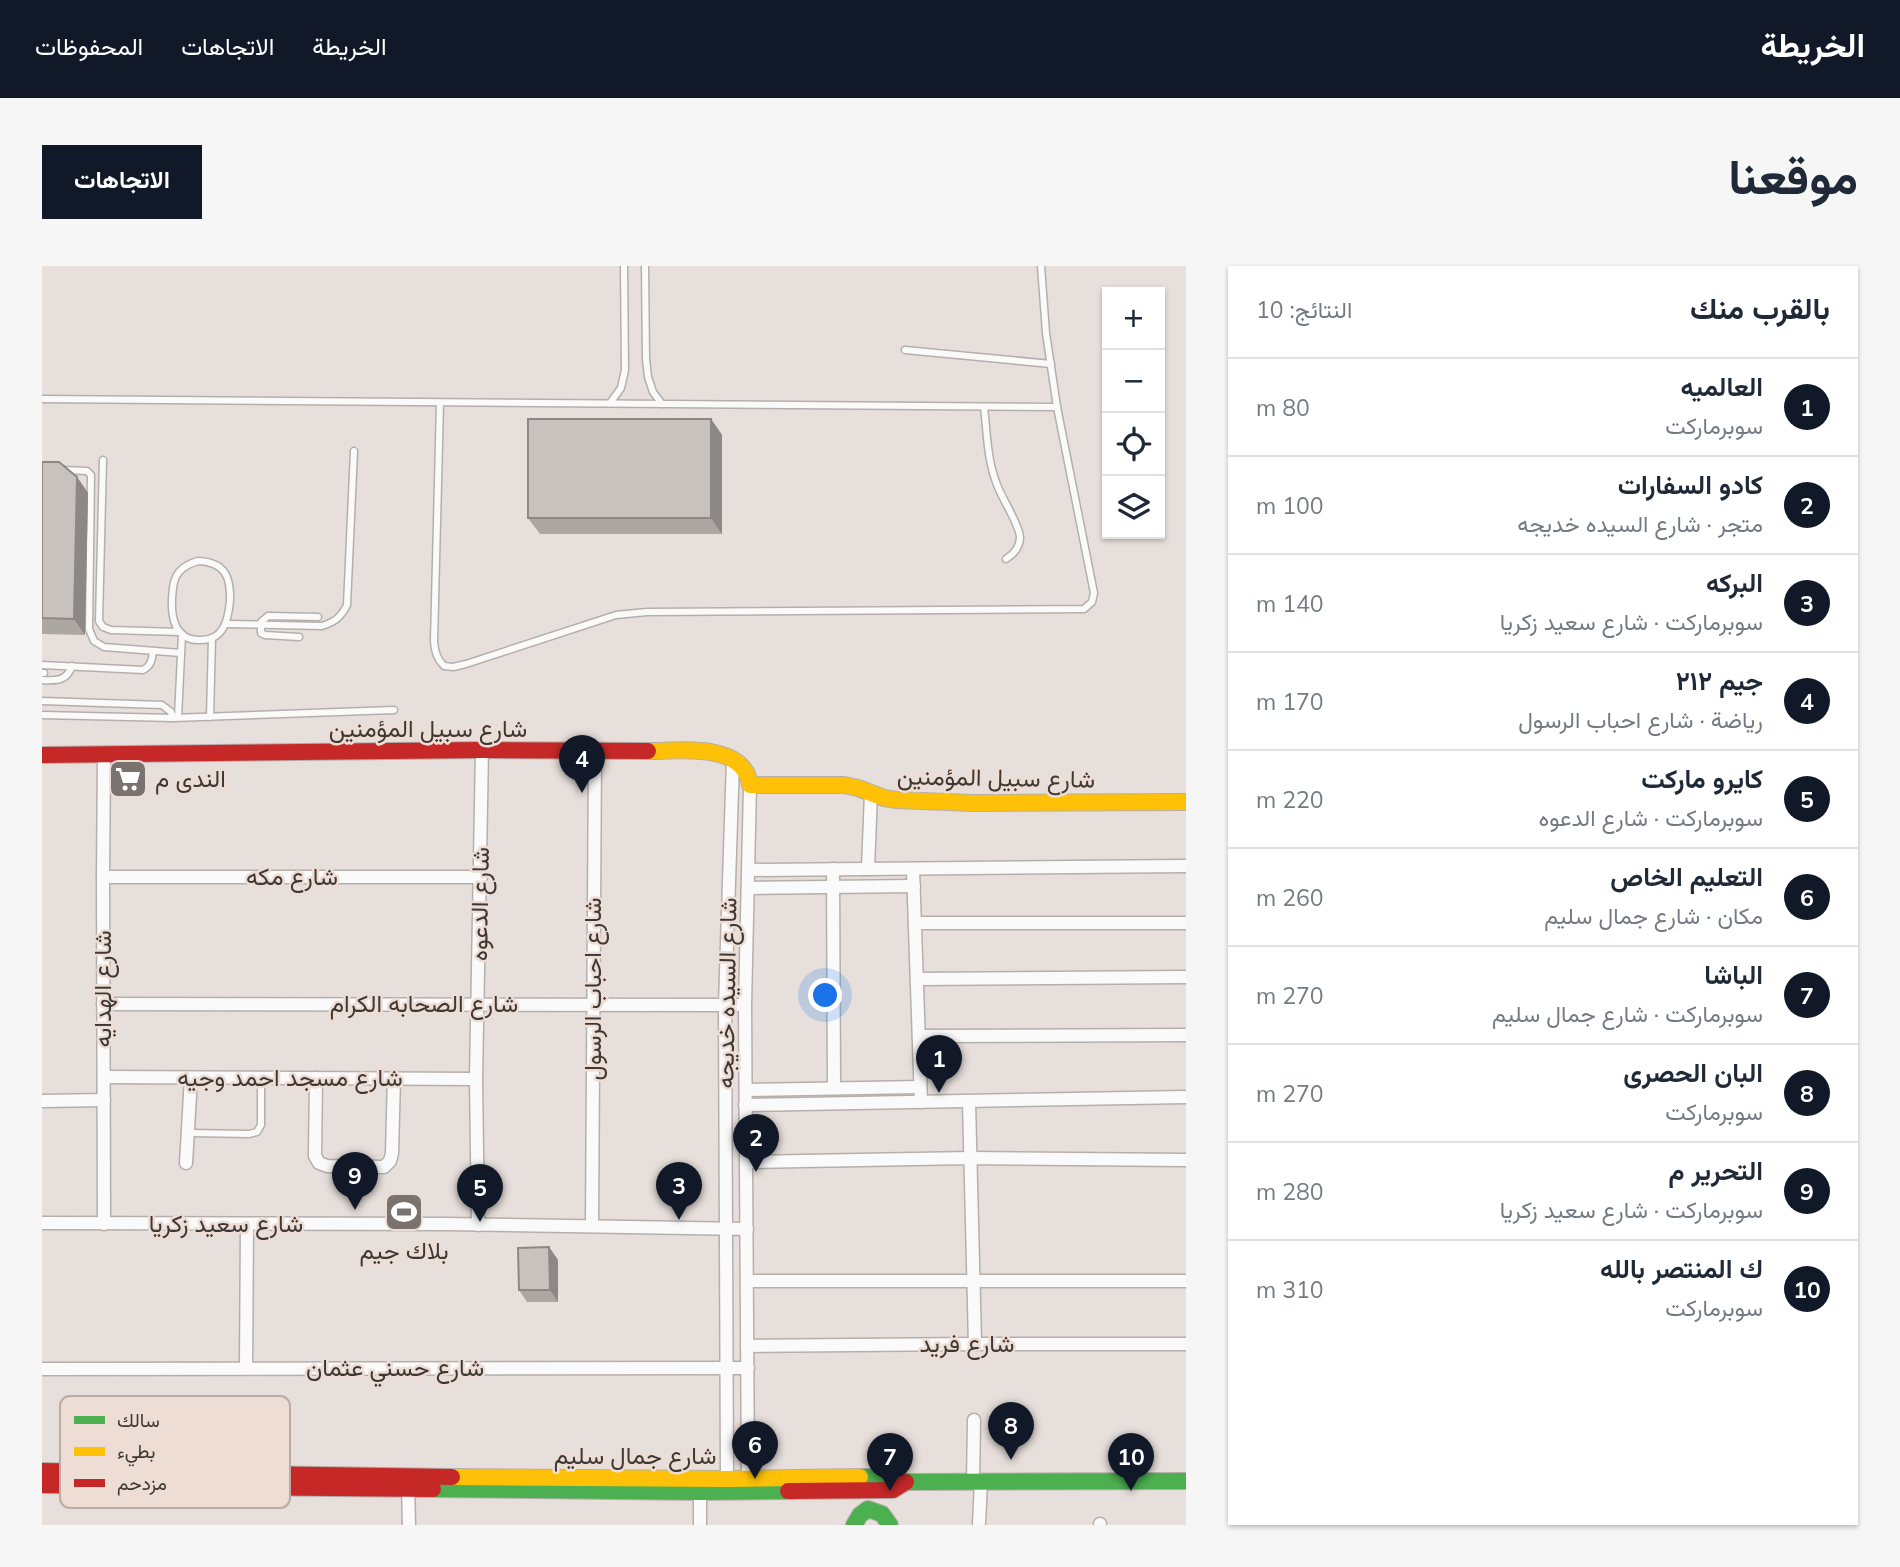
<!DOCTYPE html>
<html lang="ar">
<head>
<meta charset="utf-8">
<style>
  :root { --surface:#fff; --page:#f6f6f7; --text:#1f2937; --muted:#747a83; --line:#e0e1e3; --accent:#111827 }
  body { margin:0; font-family:Mulish,Vazirmatn,sans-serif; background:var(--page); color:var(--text); direction:rtl }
  .controls { position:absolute; right:21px; top:21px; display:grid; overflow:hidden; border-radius:0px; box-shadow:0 2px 5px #0004 }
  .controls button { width:63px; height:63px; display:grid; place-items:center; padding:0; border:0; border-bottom:2px solid var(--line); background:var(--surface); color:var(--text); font:35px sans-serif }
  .you { position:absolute; left:784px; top:730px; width:24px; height:24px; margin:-18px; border:5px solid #fff; border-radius:50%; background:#1a73e8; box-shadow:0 0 0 10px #1a73e833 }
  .badge { display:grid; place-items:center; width:46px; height:46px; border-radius:50%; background:var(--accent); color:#fff; font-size:23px; font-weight:700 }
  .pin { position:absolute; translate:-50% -58px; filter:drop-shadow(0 2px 4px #0008) }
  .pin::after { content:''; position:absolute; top:37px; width:24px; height:21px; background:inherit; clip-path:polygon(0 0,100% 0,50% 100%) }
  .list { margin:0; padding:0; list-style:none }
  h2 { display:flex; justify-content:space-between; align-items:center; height:91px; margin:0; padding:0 28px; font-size:30px }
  h2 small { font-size:23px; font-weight:400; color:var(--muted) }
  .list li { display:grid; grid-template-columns:46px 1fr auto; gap:21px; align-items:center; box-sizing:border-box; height:98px; padding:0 28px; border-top:2px solid var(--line) }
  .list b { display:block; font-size:26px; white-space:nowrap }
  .list p { margin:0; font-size:23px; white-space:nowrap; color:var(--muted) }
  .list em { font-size:23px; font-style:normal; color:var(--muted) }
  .icon { flex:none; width:38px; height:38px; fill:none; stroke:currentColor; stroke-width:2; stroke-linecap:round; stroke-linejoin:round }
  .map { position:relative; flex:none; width:1144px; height:1259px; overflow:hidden; direction:ltr; border-radius:0px }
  header { display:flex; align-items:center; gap:42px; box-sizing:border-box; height:98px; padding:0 35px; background:var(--accent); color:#fff }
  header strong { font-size:33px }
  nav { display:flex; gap:38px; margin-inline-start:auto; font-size:24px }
  .intro { display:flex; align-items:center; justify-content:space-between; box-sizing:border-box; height:168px; padding:0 42px }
  h1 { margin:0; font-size:49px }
  .button { padding:18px 32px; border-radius:0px; background:var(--accent); color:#fff; font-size:24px; font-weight:700 }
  main { display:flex; gap:42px; padding:0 42px }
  aside { flex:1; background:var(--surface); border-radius:0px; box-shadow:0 2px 5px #0004 }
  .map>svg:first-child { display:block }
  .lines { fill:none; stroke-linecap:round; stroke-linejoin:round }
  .lane-casing { stroke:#b5afac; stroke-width:9 }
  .street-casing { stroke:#b5afac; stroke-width:15 }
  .fast-casing { stroke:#b5afac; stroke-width:18 }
  .slow-casing { stroke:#b5afac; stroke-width:18 }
  .jam-casing { stroke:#b5afac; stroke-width:18 }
  .lane { stroke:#fbfafa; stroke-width:6 }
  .street { stroke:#fbfafa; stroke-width:12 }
  .fast { stroke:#4caf50; stroke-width:16 }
  .slow { stroke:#ffc107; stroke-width:16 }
  .jam { stroke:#c62828; stroke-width:16 }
  .wall { fill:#aca7a3 }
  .shaded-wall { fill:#8c8885 }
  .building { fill:#c8c2be; stroke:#8c8885; stroke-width:2 }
  .labels { text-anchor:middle; stroke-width:5; stroke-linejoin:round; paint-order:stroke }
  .street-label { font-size:24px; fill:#3e3834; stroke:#edddd5 }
  .poi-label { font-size:24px; fill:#3e3834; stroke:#edddd5; text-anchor:start }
  .key { fill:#edddd5; stroke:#b8aca5; stroke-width:2 }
  .key-label { font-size:19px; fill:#3e3834 }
</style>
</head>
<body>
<header>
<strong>الخريطة</strong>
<nav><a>الخريطة</a><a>الاتجاهات</a><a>المحفوظات</a></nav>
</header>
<div class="intro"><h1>موقعنا</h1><a class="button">الاتجاهات</a></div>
<main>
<aside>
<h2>بالقرب منك<small>النتائج: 10</small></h2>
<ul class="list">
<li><span class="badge">1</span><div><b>العالميه</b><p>سوبرماركت</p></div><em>80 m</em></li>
<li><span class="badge">2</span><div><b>كادو السفارات</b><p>متجر · شارع السيده خديجه</p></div><em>100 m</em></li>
<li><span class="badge">3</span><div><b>البركه</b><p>سوبرماركت · شارع سعيد زكريا</p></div><em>140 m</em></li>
<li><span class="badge">4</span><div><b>جيم ٢١٢</b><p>رياضة · شارع احباب الرسول</p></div><em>170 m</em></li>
<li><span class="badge">5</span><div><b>كايرو ماركت</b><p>سوبرماركت · شارع الدعوه</p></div><em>220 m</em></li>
<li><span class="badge">6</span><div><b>التعليم الخاص</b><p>مكان · شارع جمال سليم</p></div><em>260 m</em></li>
<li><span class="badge">7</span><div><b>الباشا</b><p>سوبرماركت · شارع جمال سليم</p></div><em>270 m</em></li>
<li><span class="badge">8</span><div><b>البان الحصرى</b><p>سوبرماركت</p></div><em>270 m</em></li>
<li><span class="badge">9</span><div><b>التحرير م</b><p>سوبرماركت · شارع سعيد زكريا</p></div><em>280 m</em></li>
<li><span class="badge">10</span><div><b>ك المنتصر بالله</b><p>سوبرماركت</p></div><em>310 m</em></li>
</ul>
</aside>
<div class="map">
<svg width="1144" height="1259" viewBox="0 0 1144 1259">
  <rect width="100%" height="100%" fill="#e7dfdb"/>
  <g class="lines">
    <defs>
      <g id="lane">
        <polyline points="603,0 604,93 606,111 611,126 620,138"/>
        <polyline points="863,84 1009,98"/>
        <polyline points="0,133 1015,141"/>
        <path d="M398 137 392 375C393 386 395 393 402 400L411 401 424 398 574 349 605 346 1042 343 1050 336 1052 327 1015 141 1004 67 999 0"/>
        <polyline points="568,137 579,122 583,104 582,0"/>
        <path d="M942 141C945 166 945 192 954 216 959 232 977 257 978 271 978 281 972 288 964 293"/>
        <polyline points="61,194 57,355 61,361 69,364 138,366"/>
        <polyline points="21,204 45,205 49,209 47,363 52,375 62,381 139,387"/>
        <path d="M156 295C183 296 189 311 188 335 186 354 182 374 159 374 133 375 129 352 130 332 131 322 131 313 137 306 142 300 149 297 156 295Z"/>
        <path d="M185 358 280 360C293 356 299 351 305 339L312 185"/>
        <polyline points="257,371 223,369 219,367 219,356 226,350 276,351"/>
        <path d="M0 399 101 404C109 400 110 394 111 385"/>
        <polyline points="0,407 2,407"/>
        <path d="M0 414C14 415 25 415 30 400"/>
        <polyline points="0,435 120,439 129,446 131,452"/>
        <polyline points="0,449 131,452 352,444"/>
        <polyline points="136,451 140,368"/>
        <polyline points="168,451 170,372"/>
        <polyline points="146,867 207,868 215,866 219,859 219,813"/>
      </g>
      <g id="street">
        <polyline points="791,603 792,822"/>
        <polyline points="826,603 829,527"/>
        <polyline points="707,604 1144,600"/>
        <polyline points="871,604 879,836"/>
        <polyline points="61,611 439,611"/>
        <polyline points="707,622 872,620"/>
        <polyline points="873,657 1144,657"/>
        <polyline points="875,713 1144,711"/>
        <polyline points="61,738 703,739"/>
        <polyline points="877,770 1144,769"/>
        <polyline points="62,811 434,813"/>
        <polyline points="274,812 273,890 277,897 285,900 342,901 348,895 350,887 352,812"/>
        <polyline points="704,824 878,821"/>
        <polyline points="0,835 62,834"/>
        <polyline points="927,836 933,1078"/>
        <polyline points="703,839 1144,831"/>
        <polyline points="705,896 928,892 1144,894"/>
        <polyline points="144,897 149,812"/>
        <polyline points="0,957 405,958 705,963"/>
        <polyline points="62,958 61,611 62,488"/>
        <polyline points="436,959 434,813 440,484"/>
        <polyline points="550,960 553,486"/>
        <polyline points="705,1015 1144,1015"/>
        <polyline points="705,1080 933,1078 1144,1078"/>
        <polyline points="204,1102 205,958"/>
        <polyline points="0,1103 706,1102"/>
        <polyline points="685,1213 683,738 691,494"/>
        <polyline points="706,1213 703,739 708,519"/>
        <polyline points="366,1215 367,1259"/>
        <polyline points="931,1216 932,1154"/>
        <polyline points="937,1257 939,1216"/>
        <polyline points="658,1259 658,1226"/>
        <polyline points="1058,1259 1058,1258"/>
      </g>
      <g id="fast">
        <polyline points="818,1211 851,1211 864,1216 1144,1215"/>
        <polyline points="391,1223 658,1226 746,1225"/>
        <polyline points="812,1259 818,1249 826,1243 840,1248 848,1259"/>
      </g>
      <g id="slow">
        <path d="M606 485C638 485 702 476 708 519H802L816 522 842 532 855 534 931 537 1144 536"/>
        <polyline points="410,1211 685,1213 818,1211"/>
      </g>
      <g id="jam">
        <polyline points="0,489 440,484 606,485"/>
        <polyline points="0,1205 410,1211"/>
        <polyline points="0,1219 391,1223"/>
        <polyline points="746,1225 851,1224 864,1216"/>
      </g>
    </defs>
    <use href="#lane" class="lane-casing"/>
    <use href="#street" class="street-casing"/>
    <use href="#fast" class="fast-casing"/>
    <use href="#slow" class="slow-casing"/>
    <use href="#jam" class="jam-casing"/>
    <use href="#lane" class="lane"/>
    <use href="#street" class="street"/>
    <use href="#fast" class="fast"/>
    <use href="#slow" class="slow"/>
    <use href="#jam" class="jam"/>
  </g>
  <g class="wall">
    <polygon points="669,153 680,169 680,268 498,268 486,252"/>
    <polygon points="0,196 35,211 46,227 43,369 0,368"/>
    <polygon points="507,981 516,994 516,1036 485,1036 477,1024"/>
  </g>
  <g class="shaded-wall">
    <polygon points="669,153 680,169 680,268 669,252"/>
    <polygon points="35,211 46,227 43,369 32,353"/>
    <polygon points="507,981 516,994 516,1036 508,1024"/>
  </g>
  <g class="building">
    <rect x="486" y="153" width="183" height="99"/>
    <polygon points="0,196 17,196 35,211 32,353 0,352"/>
    <polygon points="507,981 508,1024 477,1024 476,982"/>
  </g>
  <defs>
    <symbol id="supermarket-square" viewBox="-11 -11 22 22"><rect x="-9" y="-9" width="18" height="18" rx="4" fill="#79726e" stroke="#edddd5"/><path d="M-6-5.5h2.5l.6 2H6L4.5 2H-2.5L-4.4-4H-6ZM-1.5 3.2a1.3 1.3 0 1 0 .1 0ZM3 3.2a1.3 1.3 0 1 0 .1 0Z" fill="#fff"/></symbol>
    <symbol id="stadium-square" viewBox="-11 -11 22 22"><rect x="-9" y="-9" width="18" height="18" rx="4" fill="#79726e" stroke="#edddd5"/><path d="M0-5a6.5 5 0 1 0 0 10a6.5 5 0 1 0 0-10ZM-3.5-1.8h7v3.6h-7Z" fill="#fff"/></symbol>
  </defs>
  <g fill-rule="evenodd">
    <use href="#supermarket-square" x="64" y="491" width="44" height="44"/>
    <use href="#stadium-square" x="340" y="924" width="44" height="44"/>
  </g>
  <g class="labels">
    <g class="street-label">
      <text x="386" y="471">شارع سبيل المؤمنين</text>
      <text transform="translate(954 512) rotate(1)" y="8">شارع سبيل المؤمنين</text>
      <text x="250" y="619">شارع مكه</text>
      <text transform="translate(438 638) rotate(-89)" y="8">شارع الدعوه</text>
      <text transform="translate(61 723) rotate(-90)" y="8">شارع الهدايه</text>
      <text transform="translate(551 723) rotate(-90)" y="8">شارع احباب الرسول</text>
      <text transform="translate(685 727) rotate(-89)" y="8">شارع السيده خديجه</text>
      <text x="382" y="746">شارع الصحابه الكرام</text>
      <text x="248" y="820">شارع مسجد احمد وجيه</text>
      <text x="184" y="966">شارع سعيد زكريا</text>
      <text x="925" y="1086">شارع فريد</text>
      <text x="353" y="1110">شارع حسني عثمان</text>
      <text x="593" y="1198">شارع جمال سليم</text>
    </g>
    <g class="poi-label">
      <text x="113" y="521">الندى م</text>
      <text x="362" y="993" text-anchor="middle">بلاك جيم</text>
    </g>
  </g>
  <rect x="18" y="1130" width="230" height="112" rx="10" class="key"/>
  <rect x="32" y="1150" width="31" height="8" fill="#4caf50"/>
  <rect x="32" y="1181" width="31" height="9" fill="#ffc107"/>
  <rect x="32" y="1213" width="31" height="8" fill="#c62828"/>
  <g class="key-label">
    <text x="75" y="1161">سالك</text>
    <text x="75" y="1192">بطيء</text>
    <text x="75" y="1224">مزدحم</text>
  </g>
</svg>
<div class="controls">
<button>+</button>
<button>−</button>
<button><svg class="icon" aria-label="locate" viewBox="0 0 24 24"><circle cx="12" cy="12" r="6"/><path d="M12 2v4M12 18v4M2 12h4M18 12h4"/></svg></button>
<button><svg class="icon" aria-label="layers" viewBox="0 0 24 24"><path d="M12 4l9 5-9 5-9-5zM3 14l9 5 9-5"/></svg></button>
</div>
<div class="you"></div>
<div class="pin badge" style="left:897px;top:827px">1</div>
<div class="pin badge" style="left:714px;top:906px">2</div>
<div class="pin badge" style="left:637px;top:954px">3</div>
<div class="pin badge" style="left:540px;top:527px">4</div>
<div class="pin badge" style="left:438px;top:956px">5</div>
<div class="pin badge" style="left:713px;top:1213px">6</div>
<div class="pin badge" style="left:848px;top:1225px">7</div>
<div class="pin badge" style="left:969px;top:1194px">8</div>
<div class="pin badge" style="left:313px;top:944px">9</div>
<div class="pin badge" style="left:1089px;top:1225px">10</div>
</div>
</main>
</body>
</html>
